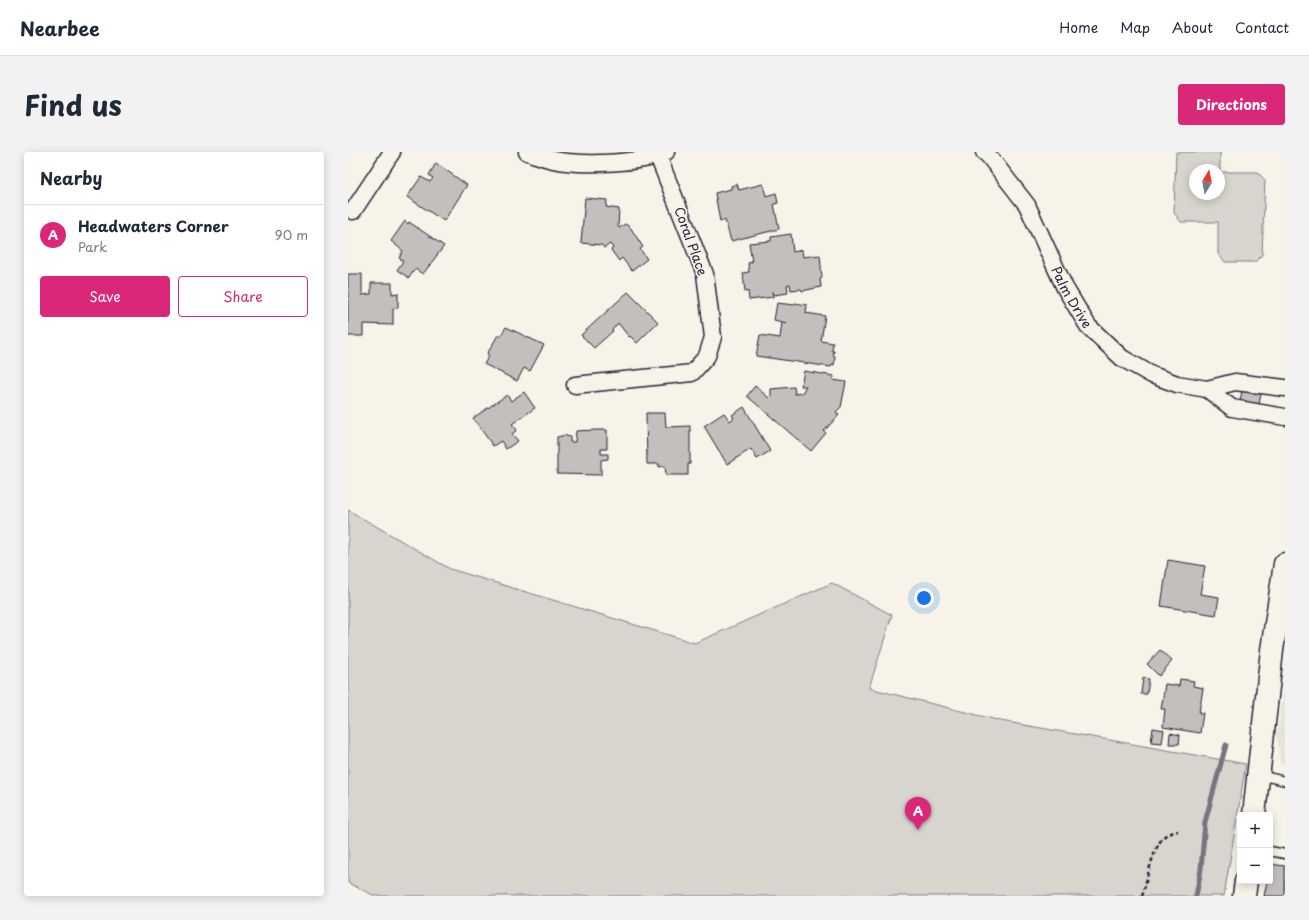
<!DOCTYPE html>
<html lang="en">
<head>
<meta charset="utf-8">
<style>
  :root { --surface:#fff; --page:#f2f2f3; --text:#1f2937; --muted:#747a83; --line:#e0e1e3; --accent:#db2777 }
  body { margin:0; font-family:"Playpen Sans",sans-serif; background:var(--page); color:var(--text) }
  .controls { position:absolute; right:12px; bottom:12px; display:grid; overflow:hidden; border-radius:4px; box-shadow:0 2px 10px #0003 }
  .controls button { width:36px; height:36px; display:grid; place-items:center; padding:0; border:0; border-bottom:1px solid var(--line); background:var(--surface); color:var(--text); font:20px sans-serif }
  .compass { position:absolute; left:841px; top:12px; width:36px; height:36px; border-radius:50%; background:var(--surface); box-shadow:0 2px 10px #0003; rotate:10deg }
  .you { position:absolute; left:576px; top:446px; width:14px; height:14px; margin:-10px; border:3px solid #fff; border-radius:50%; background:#1a73e8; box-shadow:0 0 0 6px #1a73e833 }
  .badge { display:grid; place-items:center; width:26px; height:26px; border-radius:50%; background:var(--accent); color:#fff; font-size:13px; font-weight:700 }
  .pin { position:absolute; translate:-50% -33px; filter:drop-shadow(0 1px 2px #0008) }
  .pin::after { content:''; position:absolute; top:21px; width:14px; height:12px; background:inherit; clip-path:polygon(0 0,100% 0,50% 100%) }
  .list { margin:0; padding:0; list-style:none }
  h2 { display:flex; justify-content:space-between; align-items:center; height:52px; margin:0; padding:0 16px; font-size:17px }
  h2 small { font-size:13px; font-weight:400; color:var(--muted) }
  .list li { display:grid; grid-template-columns:26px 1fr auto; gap:12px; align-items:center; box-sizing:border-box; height:60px; padding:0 16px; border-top:1px solid var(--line) }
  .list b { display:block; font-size:15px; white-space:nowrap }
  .list p { margin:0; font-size:13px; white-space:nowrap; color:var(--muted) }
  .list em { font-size:13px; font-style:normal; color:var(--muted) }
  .actions { display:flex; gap:8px; padding:12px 16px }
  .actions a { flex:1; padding:9px 0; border:1px solid var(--accent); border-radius:4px; text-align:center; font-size:14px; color:var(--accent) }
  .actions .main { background:var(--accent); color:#fff }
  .map { position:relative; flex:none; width:937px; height:744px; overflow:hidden; border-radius:4px }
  header { display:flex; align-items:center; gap:24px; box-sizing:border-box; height:56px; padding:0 20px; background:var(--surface); border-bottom:1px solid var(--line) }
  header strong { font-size:19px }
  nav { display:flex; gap:22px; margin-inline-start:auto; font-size:14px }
  .intro { display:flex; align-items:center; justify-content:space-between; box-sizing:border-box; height:96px; padding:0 24px }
  h1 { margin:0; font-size:28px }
  .button { padding:10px 18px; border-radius:4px; background:var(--accent); color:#fff; font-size:14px; font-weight:700 }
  main { display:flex; gap:24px; padding:0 24px }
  aside { flex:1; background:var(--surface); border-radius:4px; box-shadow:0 2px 10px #0003 }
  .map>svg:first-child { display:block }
  .built { fill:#e7e3db }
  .green { fill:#d8d5cf; stroke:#7d7c85; fill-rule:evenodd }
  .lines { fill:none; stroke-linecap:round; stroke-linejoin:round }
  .stream { stroke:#76747f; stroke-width:5 }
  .building { fill:#c2bfbd; stroke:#22223b }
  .lane-casing { stroke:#22223b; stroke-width:11 }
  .street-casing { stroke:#22223b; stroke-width:19 }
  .secondary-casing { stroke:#22223b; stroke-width:25 }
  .path { stroke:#22223b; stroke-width:2.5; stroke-dasharray:4 3; stroke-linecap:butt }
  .lane { stroke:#f7f3e8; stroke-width:8 }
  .street { stroke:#f7f3e8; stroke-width:16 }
  .secondary { stroke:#f7f3e8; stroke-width:22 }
  .labels { text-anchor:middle; stroke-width:3.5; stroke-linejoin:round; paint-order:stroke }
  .street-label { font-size:13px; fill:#22223b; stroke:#f7f3e8 }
</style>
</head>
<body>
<header>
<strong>Nearbee</strong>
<nav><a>Home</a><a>Map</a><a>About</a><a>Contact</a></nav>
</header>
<div class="intro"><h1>Find us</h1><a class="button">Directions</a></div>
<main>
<aside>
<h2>Nearby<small></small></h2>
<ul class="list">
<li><span class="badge">A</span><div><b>Headwaters Corner</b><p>Park</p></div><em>90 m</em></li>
</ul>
<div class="actions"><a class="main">Save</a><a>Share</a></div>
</aside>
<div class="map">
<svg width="937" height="744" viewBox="0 0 937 744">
  <rect width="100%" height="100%" fill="#f7f3e8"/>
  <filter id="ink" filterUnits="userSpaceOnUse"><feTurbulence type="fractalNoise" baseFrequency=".025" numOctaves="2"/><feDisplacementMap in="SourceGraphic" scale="8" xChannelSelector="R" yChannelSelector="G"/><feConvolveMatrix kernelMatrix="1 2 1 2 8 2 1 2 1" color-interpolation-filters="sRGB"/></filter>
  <g filter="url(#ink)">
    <polygon class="built" points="937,530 937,613 932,612 929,581"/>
    <g class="green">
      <path d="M828 0H872V20H909L917 28 914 103 907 110H877L870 102V70H833L826 61ZM847 18H871V42H847Z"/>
      <polygon points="0,358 102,417 347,491 484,431 544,463 521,536 653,569 898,612 876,744 27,744 0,731"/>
    </g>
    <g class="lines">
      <polyline class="stream" points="848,744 853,717 857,670 878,593"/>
    </g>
    <g class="building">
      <polygon points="88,11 119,33 96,69 59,45 73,25 82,30 85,26 81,23"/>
      <polygon points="389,32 391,38 415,32 418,44 428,41 430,51 426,52 431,77 383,89 377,68 372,70 367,41 383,37 383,34"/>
      <polygon points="237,46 259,48 258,55 271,57 270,74 271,76 277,72 282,75 295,95 292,97 299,107 284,119 274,106 271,109 263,98 265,96 262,92 256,96 254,93 233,91"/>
      <polygon points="57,69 60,72 61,70 96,94 75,122 67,117 61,126 49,118 55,109 51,106 55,99 43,89"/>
      <polygon points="443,82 445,100 454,98 455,105 472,103 474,126 472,127 473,135 454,139 453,137 443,138 442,132 439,133 440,141 426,143 424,139 425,145 401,148 400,139 397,140 395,121 401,120 400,111 404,110 401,91 423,89 423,85"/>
      <polygon points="0,122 14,122 14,143 23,142 23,131 44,131 44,142 50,141 50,156 45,157 45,173 15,172 15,184 0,184"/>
      <polygon points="280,140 310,170 289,191 282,184 281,185 270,171 264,178 265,179 246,196 233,183"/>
      <polygon points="429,151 446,153 447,151 459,153 458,161 477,164 473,189 485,191 484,199 486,199 485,203 487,204 486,213 484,213 483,215 408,204 412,183 432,186 434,170 438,171 426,168"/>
      <polygon points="158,175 196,193 182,219 176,216 169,229 136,212 141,204 139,202 150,183 152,185"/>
      <polygon points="456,219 486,224 485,228 498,230 493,255 488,260 491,263 476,279 478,281 463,299 399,244 407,234 421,246 423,244 423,237 446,235 447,242 454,241 458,234 453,234"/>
      <polygon points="894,238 913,241 911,253 892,250"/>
      <polygon points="176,240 187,256 164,272 169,278 164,282 170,289 158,297 153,289 145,294 125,266 159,243 163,249"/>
      <polygon points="396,255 422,299 409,307 403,297 379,312 356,274 376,261 382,269 386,266 384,263"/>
      <polygon points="298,261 317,261 318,275 342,274 342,312 340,312 340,323 318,323 317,314 311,315 311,312 299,312"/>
      <polygon points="248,278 259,278 259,297 253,297 253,302 260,302 260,307 253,308 253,323 209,322 209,285 218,283 218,284 222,285 222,290 227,290 228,279"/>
      <polygon points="820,408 857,414 852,442 871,445 868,463 813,454"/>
      <polygon points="812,498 824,509 811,524 799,512"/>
      <polygon points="795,526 801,527 799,542 793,542"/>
      <polygon points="832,527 846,529 845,534 855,536 851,561 855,561 852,581 815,575 817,557 813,557 817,532 831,534"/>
      <polygon points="805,576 816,578 814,591 803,590"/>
      <polygon points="822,581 832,583 831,592 821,592"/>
      <polygon points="922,712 937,714 937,744 916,744 919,729 922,729"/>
    </g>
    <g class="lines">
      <defs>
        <g id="lane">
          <polyline points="911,623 937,629"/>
          <polyline points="922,699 937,702"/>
        </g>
        <g id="street">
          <path d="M179 0C189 3 201 8 211 9 237 13 295 12 318 0"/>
          <path id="s1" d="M636 0 640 3 679 53 717 136 740 174 774 206 804 223 829 232 859 237 884 256 937 265"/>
          <polyline points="5,59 44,0"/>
          <polyline points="227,233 344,221 359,204 365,185 357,122 310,4"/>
          <polyline points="859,237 887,230 937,236"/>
        </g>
        <g id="secondary">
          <polyline points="906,663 924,498 937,412"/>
          <polyline points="896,744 898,729"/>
        </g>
      </defs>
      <use href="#lane" class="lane-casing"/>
      <use href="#street" class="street-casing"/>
      <use href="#secondary" class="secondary-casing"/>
      <path class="path" d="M794 744C799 729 805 692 818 683 821 681 827 680 830 679"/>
      <use href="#lane" class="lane"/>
      <use href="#street" class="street"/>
      <use href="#secondary" class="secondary"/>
    </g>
  </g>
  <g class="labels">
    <g class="street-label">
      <text transform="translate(343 89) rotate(70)" y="5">Coral Place</text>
      <text dy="5" stroke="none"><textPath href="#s1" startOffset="171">Palm Drive</textPath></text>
    </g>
  </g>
</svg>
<div class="controls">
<button>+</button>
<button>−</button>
</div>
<svg class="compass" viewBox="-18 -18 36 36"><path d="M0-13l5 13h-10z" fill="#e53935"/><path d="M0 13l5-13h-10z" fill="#747a83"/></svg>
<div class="you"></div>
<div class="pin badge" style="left:570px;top:678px">A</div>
</div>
</main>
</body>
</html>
